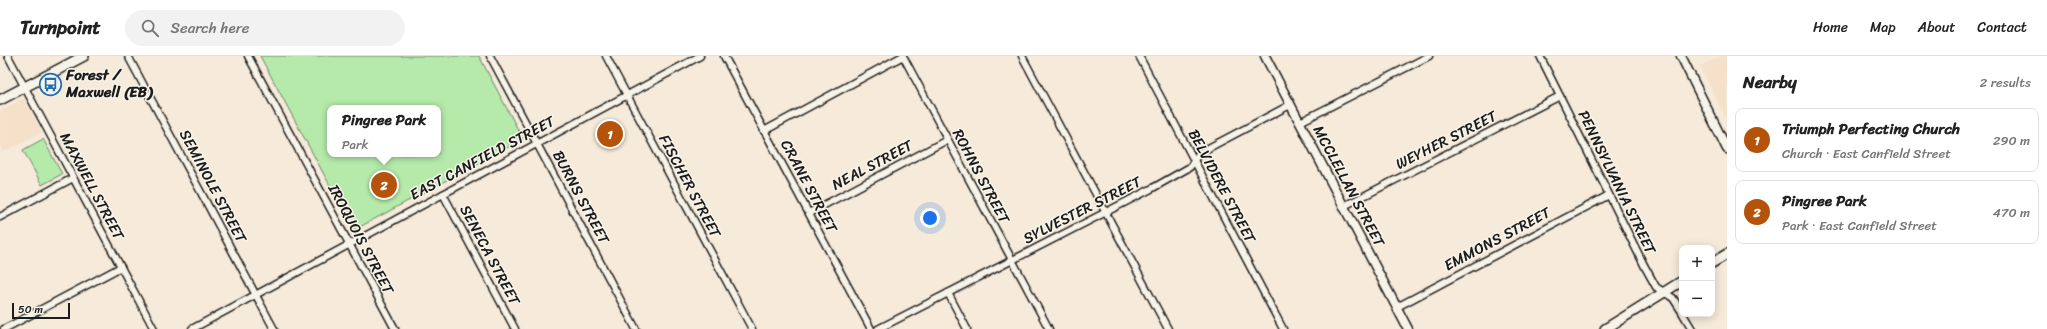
<!DOCTYPE html>
<html lang="en">
<head>
<meta charset="utf-8">
<style>
  :root { --surface:#fff; --page:#f2f2f2; --text:#222; --muted:#767676; --line:#e0e0e0; --accent:#b45309 }
  body { margin:0; font-family:Sriracha,sans-serif; background:var(--page); color:var(--text) }
  .controls { position:absolute; right:12px; bottom:12px; display:grid; overflow:hidden; border-radius:8px; box-shadow:0 2px 10px #0003 }
  .controls button { width:36px; height:36px; display:grid; place-items:center; padding:0; border:0; border-bottom:1px solid var(--line); background:var(--surface); color:var(--text); font:20px sans-serif }
  .scale { position:absolute; left:12px; bottom:10px; width:58px; box-sizing:border-box; padding-left:4px; border:2px solid #1c1c1c; border-top:0; font-size:11px; line-height:14px; white-space:nowrap; color:#1c1c1c; -webkit-text-stroke:3px #f7f3e8; paint-order:stroke }
  .you { position:absolute; left:930px; top:162px; width:14px; height:14px; margin:-10px; border:3px solid #fff; border-radius:50%; background:#1a73e8; box-shadow:0 0 0 6px #1a73e833 }
  .badge { display:grid; place-items:center; width:26px; height:26px; border-radius:50%; background:var(--accent); color:#fff; font-size:13px; font-weight:700 }
  .pin { position:absolute; translate:-50% -50%; border:2px solid #fff; box-shadow:0 1px 4px #0006 }
  .popup { position:absolute; left:327px; top:49px; width:114px; height:52px; box-sizing:border-box; display:grid; place-content:center; border-radius:8px; background:var(--surface); filter:drop-shadow(0 1px 3px #0005); font-size:13px; white-space:nowrap; color:var(--muted) }
  .popup b { font-size:15px; color:var(--text) }
  .popup::after { content:''; position:absolute; left:50%; top:100%; margin-left:-8px; border:8px solid transparent; border-top-color:var(--surface) }
  .list { margin:0; padding:0; list-style:none }
  h2 { display:flex; justify-content:space-between; align-items:center; height:52px; margin:0; padding:0 16px; font-size:17px }
  h2 small { font-size:13px; font-weight:400; color:var(--muted) }
  .list li { display:grid; grid-template-columns:26px 1fr auto; gap:12px; align-items:center; box-sizing:border-box; height:64px; margin:0 8px 8px; padding:0 8px; border:1px solid var(--line); border-radius:8px }
  .list b { display:block; font-size:15px; white-space:nowrap }
  .list p { margin:0; font-size:13px; white-space:nowrap; color:var(--muted) }
  .list em { font-size:13px; font-style:normal; color:var(--muted) }
  .icon { flex:none; width:22px; height:22px; fill:none; stroke:currentColor; stroke-width:2; stroke-linecap:round; stroke-linejoin:round }
  .map { position:relative; flex:none; width:1727px; height:273px; overflow:hidden }
  header { display:flex; align-items:center; gap:24px; box-sizing:border-box; height:56px; padding:0 20px; background:var(--surface); border-bottom:1px solid var(--line) }
  header strong { font-size:19px }
  nav { display:flex; gap:22px; margin-inline-start:auto; font-size:14px }
  .search { width:280px; height:36px; background:var(--page); display:flex; align-items:center; gap:10px; box-sizing:border-box; padding:0 14px; border-radius:22px; color:var(--muted); font-size:15px }
  main { display:flex }
  aside { flex:1; background:var(--surface) }
  .map>svg:first-child { display:block }
  .built { fill:#f5e0c9 }
  .green { fill:#b5eaab; stroke:#688364; fill-rule:evenodd }
  .lines { fill:none; stroke-linecap:round; stroke-linejoin:round }
  .minor-casing { stroke:#1c1c1c; stroke-width:9 }
  .tertiary-casing { stroke:#1c1c1c; stroke-width:11 }
  .secondary-casing { stroke:#1c1c1c; stroke-width:12 }
  .minor { stroke:#f7f3e8; stroke-width:6 }
  .tertiary { stroke:#f7f3e8; stroke-width:8 }
  .secondary { stroke:#f7f3e8; stroke-width:9 }
  .labels { text-anchor:middle; stroke-width:3; stroke-linejoin:round; paint-order:stroke }
  .poi-label { font-size:15px; font-weight:bold; fill:#1c1c1c; stroke:#f7f3e8; text-anchor:start }
  .street-label { font-size:15px; fill:#1c1c1c; stroke:#f7f3e8 }
</style>
</head>
<body>
<header>
<strong>Turnpoint</strong>
<div class="search"><svg class="icon" aria-label="search" viewBox="0 0 24 24"><circle cx="10" cy="10" r="6"/><path d="M15 15l6 6"/></svg>Search here</div>
<nav><a>Home</a><a>Map</a><a>About</a><a>Contact</a></nav>
</header>
<main>
<div class="map">
<svg width="1727" height="273" viewBox="0 0 1727 273">
  <rect width="100%" height="100%" fill="#f6eada"/>
  <filter id="ink" filterUnits="userSpaceOnUse"><feTurbulence type="fractalNoise" baseFrequency=".025" numOctaves="2"/><feDisplacementMap in="SourceGraphic" scale="8" xChannelSelector="R" yChannelSelector="G"/><feConvolveMatrix kernelMatrix="1 2 1 2 8 2 1 2 1" color-interpolation-filters="sRGB"/></filter>
  <g filter="url(#ink)">
    <g class="built">
      <polygon points="1722,0 1727,0 1727,64 1700,10"/>
      <polygon points="24,42 42,76 4,96 0,89 0,55"/>
    </g>
    <g class="green">
      <path d="M260 0H479L523 83 354 174ZM330 52H438V98H330Z"/>
      <polygon points="43,83 62,118 42,129 23,94"/>
    </g>
    <g class="lines">
      <defs>
        <g id="minor">
          <polyline points="8,0 154,273"/>
          <polyline points="128,0 274,273"/>
          <polyline points="248,0 395,273"/>
          <polyline points="490,0 636,273"/>
          <polyline points="606,0 752,273"/>
          <polyline points="724,0 871,273"/>
          <polyline points="903,0 1049,273"/>
          <polyline points="1022,0 1168,273"/>
          <polyline points="1139,0 1283,273"/>
          <polyline points="1540,0 1645,211 1656,231 1673,242 1682,256"/>
          <polyline points="1300,66 1429,0"/>
          <polyline points="764,75 903,0"/>
          <polyline points="443,138 515,273"/>
          <polyline points="1344,150 1560,40"/>
          <polyline points="809,157 947,84"/>
          <polyline points="0,161 73,122"/>
          <polyline points="948,237 967,273"/>
          <polyline points="1397,251 1609,139"/>
          <polyline points="1683,258 1692,273"/>
          <polyline points="4,273 121,211"/>
          <polyline points="192,273 700,0"/>
          <polyline points="878,273 1151,133 1190,111 1199,97 1290,49"/>
        </g>
        <g id="tertiary">
          <polyline points="1265,0 1408,273"/>
          <polyline points="1681,0 1727,93"/>
        </g>
        <g id="secondary">
          <polyline points="0,44 84,0"/>
          <polyline points="1712,207 1727,198"/>
          <polyline points="1605,273 1682,225"/>
        </g>
      </defs>
      <use href="#minor" class="minor-casing"/>
      <use href="#tertiary" class="tertiary-casing"/>
      <use href="#secondary" class="secondary-casing"/>
      <use href="#minor" class="minor"/>
      <use href="#tertiary" class="tertiary"/>
      <use href="#secondary" class="secondary"/>
    </g>
  </g>
  <defs>
    <symbol id="bus-ring" viewBox="-11 -11 22 22"><circle r="9.5" fill="#f7f3e8" stroke="#1f6fb2" stroke-width="1.5"/><path d="M-5-6H5V4H4V6H2V4H-2V6H-4V4H-5ZM-3.5-4V0h7V-4ZM-3.5 1.2v1.5H-2V1.2ZM2 1.2v1.5H3.5V1.2Z" fill="#1f6fb2"/></symbol>
  </defs>
  <g fill-rule="evenodd">
    <use href="#bus-ring" x="38" y="16" width="25" height="25"/>
  </g>
  <g class="labels">
    <g class="poi-label">
      <text x="66" y="24">Forest /<tspan x="66" dy="17">Maxwell (EB)</tspan></text>
    </g>
    <g class="street-label">
      <text transform="translate(1446 84) rotate(-27)" y="5">WEYHER STREET</text>
      <text transform="translate(482 102) rotate(-28)" y="5">EAST CANFIELD STREET</text>
      <text transform="translate(872 109) rotate(-28)" y="5">NEAL STREET</text>
      <text transform="translate(981 120) rotate(62)" y="5">ROHNS STREET</text>
      <text transform="translate(1617 126) rotate(64)" y="5">PENNSYLVANIA STREET</text>
      <text transform="translate(92 130) rotate(62)" y="5">MAXWELL STREET</text>
      <text transform="translate(213 130) rotate(62)" y="5">SEMINOLE STREET</text>
      <text transform="translate(690 130) rotate(62)" y="5">FISCHER STREET</text>
      <text transform="translate(809 130) rotate(62)" y="5">CRANE STREET</text>
      <text transform="translate(1222 130) rotate(62)" y="5">BELVIDERE STREET</text>
      <text transform="translate(1349 130) rotate(62)" y="5">MCCLELLAN STREET</text>
      <text transform="translate(581 141) rotate(62)" y="5">BURNS STREET</text>
      <text transform="translate(1082 154) rotate(-27)" y="5">SYLVESTER STREET</text>
      <text transform="translate(361 183) rotate(62)" y="5">IROQUOIS STREET</text>
      <text transform="translate(1497 183) rotate(-28)" y="5">EMMONS STREET</text>
      <text transform="translate(490 199) rotate(62)" y="5">SENECA STREET</text>
    </g>
  </g>
</svg>
<div class="controls">
<button>+</button>
<button>−</button>
</div>
<div class="scale">50 m</div>
<div class="you"></div>
<div class="pin badge" style="left:610px;top:78px">1</div>
<div class="pin badge" style="left:384px;top:129px">2</div>
<div class="popup"><b>Pingree Park</b>Park</div>
</div>
<aside>
<h2>Nearby<small>2 results</small></h2>
<ul class="list">
<li><span class="badge">1</span><div><b>Triumph Perfecting Church</b><p>Church · East Canfield Street</p></div><em>290 m</em></li>
<li><span class="badge">2</span><div><b>Pingree Park</b><p>Park · East Canfield Street</p></div><em>470 m</em></li>
</ul>
</aside>
</main>
</body>
</html>
